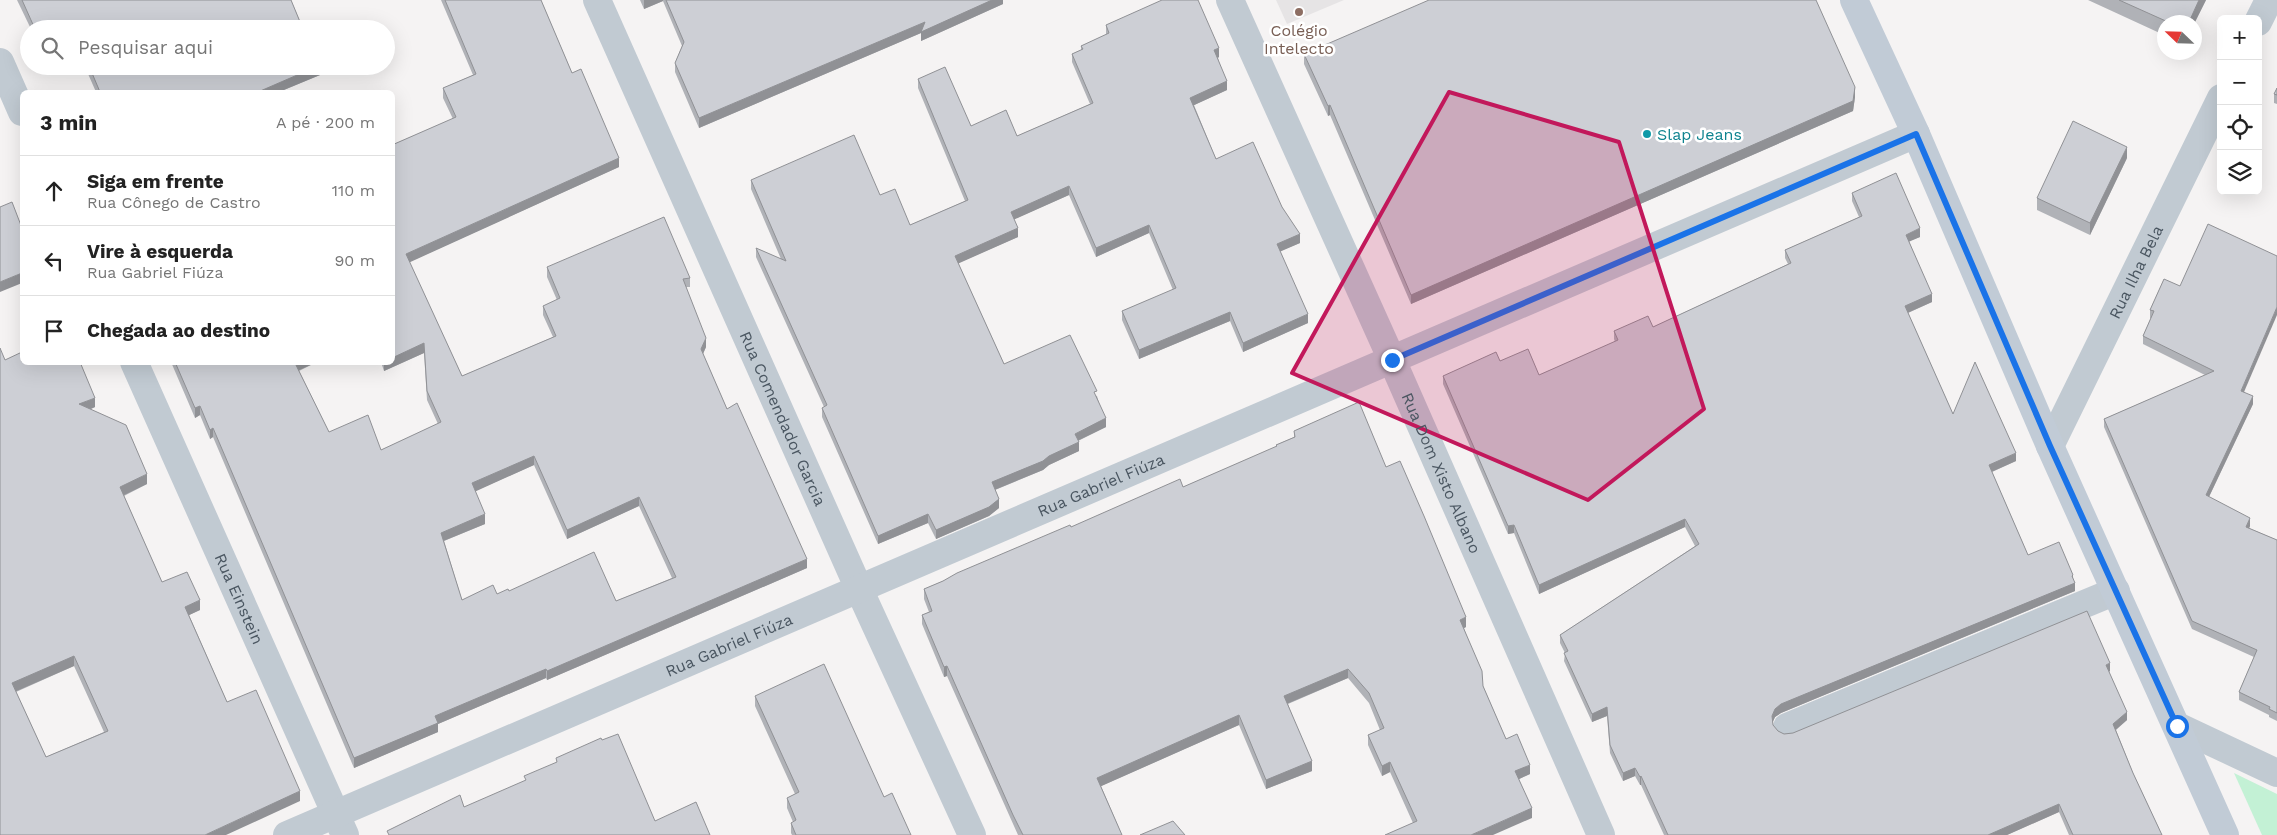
<!DOCTYPE html>
<html lang="pt">
<head>
<meta charset="utf-8">
<style>
  :root { --surface:#fff; --page:#f2f2f2; --text:#222; --muted:#767676; --line:#e0e0e0 }
  body { margin:0; font-family:"Work Sans",sans-serif; background:var(--page); color:var(--text) }
  .controls { position:absolute; right:15px; top:15px; display:grid; overflow:hidden; border-radius:8px; box-shadow:0 5px 20px #0002 }
  .controls button { width:45px; height:45px; display:grid; place-items:center; padding:0; border:0; border-bottom:1px solid var(--line); background:var(--surface); color:var(--text); font:25px sans-serif }
  .compass { position:absolute; left:2157px; top:15px; width:45px; height:45px; border-radius:50%; background:var(--surface); box-shadow:0 5px 20px #0002; rotate:293deg }
  .stop { position:absolute; width:15px; height:15px; margin:-11px; border:4px solid #1a73e8; border-radius:50%; background:#fff }
  .stop.end { background:#1a73e8; border-color:#fff; box-shadow:0 1px 5px #0008 }
  .list { margin:0; padding:0; list-style:none }
  h2 { display:flex; justify-content:space-between; align-items:center; height:65px; margin:0; padding:0 20px; font-size:21px }
  h2 small { font-size:16px; font-weight:400; color:var(--muted) }
  .list li { display:grid; grid-template-columns:32px 1fr auto; gap:15px; align-items:center; box-sizing:border-box; height:70px; padding:0 20px; border-top:1px solid var(--line) }
  .list b { display:block; font-size:19px; white-space:nowrap }
  .list p { margin:0; font-size:16px; white-space:nowrap; color:var(--muted) }
  .list em { font-size:16px; font-style:normal; color:var(--muted) }
  .icon { flex:none; width:28px; height:28px; fill:none; stroke:currentColor; stroke-width:2; stroke-linecap:round; stroke-linejoin:round }
  .map { position:relative; flex:none; width:2277px; height:835px; overflow:hidden }
  .search { position:absolute; background:var(--surface); box-shadow:0 5px 20px #0002; left:20px; top:20px; width:375px; height:55px; display:flex; align-items:center; gap:12px; box-sizing:border-box; padding:0 18px; border-radius:28px; color:var(--muted); font-size:19px }
  .panel { position:absolute; background:var(--surface); box-shadow:0 5px 20px #0002; left:20px; top:90px; width:375px; height:275px; border-radius:8px }
  .map>svg:first-child { display:block }
  .education { fill:#e6e4e5 }
  .green { fill:#c3f1d5 }
  .lines { fill:none; stroke-linecap:round; stroke-linejoin:round }
  .minor { stroke:#c1cad2; stroke-width:28 }
  .secondary { stroke:#c1cbd6; stroke-width:28 }
  .wall { fill:#b0b2b7; fill-rule:evenodd }
  .shaded-wall { fill:#909195 }
  .building { fill:#cdcfd5; stroke:#909195; fill-rule:evenodd }
  .route { stroke:#1a73e8; stroke-width:6 }
  .marked { fill:#c2185b; fill-opacity:0.2; stroke:#c2185b; stroke-width:4; stroke-linejoin:round }
  .education-dot { fill:#8d6e63; stroke:#fff; stroke-width:2 }
  .culture-dot { fill:#0f9aa8; stroke:#fff; stroke-width:2 }
  .labels { text-anchor:middle; stroke-width:5; stroke-linejoin:round; paint-order:stroke }
  .education-label { font-size:16px; fill:#785e54; stroke:#fff }
  .culture-label { font-size:16px; fill:#0d838f; stroke:#fff; text-anchor:start }
  .street-label { font-size:16px; fill:#4a5661; stroke:#fff }
</style>
</head>
<body>
<div class="map">
<svg width="2277" height="835" viewBox="0 0 2277 835">
  <rect width="100%" height="100%" fill="#f5f3f3"/>
  <polygon class="education" points="1276,0 1344,0 1287,24"/>
  <polygon class="green" points="2234,773 2277,794 2277,835 2262,835"/>
  <g class="lines">
    <g class="minor">
      <path id="s1" d="M597 0 859 589 972 835"/>
      <path id="s2" d="M1230 0 1392 360 1601 835"/>
      <polyline points="2258,22 2269,0"/>
      <polyline points="0,62 22,112"/>
      <path id="s3" d="M134 362 345 835"/>
      <path id="s4" d="M2050 446 2221 98"/>
      <polyline points="2177,726 2277,773"/>
      <polyline points="1787,727 2116,591"/>
      <path id="s5" d="M287 835 1916 134"/>
    </g>
    <polyline class="secondary" points="1854,0 1916,134 2050,446 2225,835"/>
  </g>
  <g class="wall">
    <polygon points="17,0 291,0 303,29 31,29"/>
    <path d="M441 0H541L572 73 619 167 409 262 462 376 553 337 543 315V306L557 300 547 277V267L690 278V287H686L706 347 703 354 727 409 807 568 547 680 546 678 438 724V732L354 768 213 437 210 439 200 415 195 418 171 362H317L299 371 329 432 381 450 438 424 427 400 424 353 384 371 381 362H392V145L453 119 443 98V88L473 75ZM534 465 567 539 639 506 672 578 616 601 509 591 497 594 462 600 444 541 485 524 475 491Z"/>
    <polygon points="640,0 1003,0 1003,4 921,41 921,33 699,128 675,72 675,63 682,46 663,1 644,9"/>
    <polygon points="2088,0 2206,0 2194,24 2194,22 2164,22 2164,35"/>
    <polygon points="1106,25 1219,57 1218,58 1227,90 1194,105 1216,159 1282,207 1300,243 1280,251 1308,323 1243,352 1230,321 1139,359 1122,320 1122,311 1173,290 1149,233 1096,257 1069,195 1014,219 1018,237 958,263 1004,364 1097,396 1106,427 1078,441 1079,451 1049,465 1043,470 995,490 999,508 989,516 936,539 928,523 878,544 822,417 822,408 824,407 756,257 756,248 781,259 751,189 751,180 880,195 910,225 965,201 918,88 918,79 971,126 1017,136 1090,104 1072,62 1072,54 1081,50 1081,46 1106,35"/>
    <polygon points="1304,54 1855,97 1853,111 1411,304 1330,115 1328,116 1304,64"/>
    <polygon points="67,66 320,66 320,75 279,92 96,92 85,67 70,73"/>
    <polygon points="2277,88 2277,104 2274,103 2274,94"/>
    <polygon points="2127,158 2090,235 2037,210 2037,198"/>
    <polygon points="1852,193 1920,237 1909,241 1932,302 1908,313 1953,414 2016,461 1992,472 2028,555 2073,580 2075,591 1781,713 1775,717 1772,723 1773,725 1778,731 1784,734 1793,733 2110,671 2109,672 2127,720 2116,730 2133,773 2162,835 2069,835 2059,812 2007,835 1664,835 1641,785 1640,785 1635,776 1623,781 1610,753 1607,716 1592,722 1564,661 1565,653 1560,643 1560,635 1695,546 1685,527 1539,594 1514,533 1508,534 1443,384 1443,376 1500,361 1539,375 1615,342 1614,339 1614,331 1653,327 1788,264 1785,258 1785,250 1859,217 1852,201"/>
    <polygon points="2164,279 2253,404 2209,497 2250,526 2249,528 2277,540 2277,721 2269,717 2269,715 2239,700 2239,692 2254,657 2192,629 2104,427 2104,419 2205,375 2143,344 2143,336 2151,318 2150,318 2150,310"/>
    <path d="M5 360 95 407 91 409 147 484 124 496 162 582 200 610 189 615 227 702 300 801 0 835ZM74 666 104 732 46 757 16 692Z"/>
    <polygon points="1294,431 1386,467 1466,627 1464,628 1483,686 1506,739 1530,774 1519,779 1532,818 1413,823 1390,772 1382,776 1368,745 1368,735 1380,730 1369,703 1348,678 1288,704 1312,771 1266,789 1239,725 1101,786 1122,835 1018,835 947,676 944,677 922,624 922,615 929,612 924,599 924,589 1071,527 1183,487 1276,447 1276,445 1294,437"/>
    <polygon points="755,696 884,797 911,835 792,835 791,833 791,823 793,822 787,808 787,798 795,794 755,706"/>
  </g>
  <g class="shaded-wall">
    <polygon points="644,0 663,0 663,1 644,9"/>
    <polygon points="992,0 1003,0 1003,4 921,41 921,33 699,128 699,118 925,22"/>
    <polygon points="2199,0 2206,0 2194,24 2194,22 2189,22"/>
    <polygon points="1219,48 1219,57 1214,59 1214,50"/>
    <polygon points="70,66 85,66 85,67 70,73"/>
    <polygon points="318,66 320,66 320,75 279,92 258,92"/>
    <polygon points="1227,81 1227,90 1190,107 1190,98"/>
    <polygon points="1855,87 1855,97 1853,111 1411,304 1411,295"/>
    <polygon points="1330,105 1330,115 1328,116 1328,106"/>
    <polygon points="2127,147 2127,158 2090,235 2090,223"/>
    <polygon points="619,158 619,167 406,264 406,254"/>
    <polygon points="1069,186 1069,195 1011,221 1011,212"/>
    <polygon points="1149,225 1149,233 1096,257 1096,248"/>
    <polygon points="1018,228 1018,237 955,265 955,256"/>
    <polygon points="1920,228 1920,237 1906,243 1906,235"/>
    <polygon points="1300,234 1300,243 1277,253 1277,244"/>
    <polygon points="22,273 22,283 0,292 0,282"/>
    <polygon points="1932,294 1932,302 1905,314 1905,306"/>
    <polygon points="2277,307 2277,315 2241,399 2241,391"/>
    <polygon points="1230,312 1230,321 1139,359 1139,350"/>
    <polygon points="1308,314 1308,323 1243,352 1243,343"/>
    <polygon points="706,338 706,347 701,358 701,349"/>
    <polygon points="424,343 424,353 384,371 384,362 392,362 392,358"/>
    <polygon points="296,362 317,362 295,372 295,363"/>
    <polygon points="2253,396 2253,404 2206,503 2206,495"/>
    <polygon points="95,398 95,407 79,414 79,404"/>
    <polygon points="200,406 200,415 195,418 195,408"/>
    <polygon points="1106,418 1106,427 1075,442 1075,434"/>
    <polygon points="213,428 213,437 210,439 210,430"/>
    <polygon points="1079,442 1079,451 1049,465 1043,470 992,491 992,482"/>
    <polygon points="2016,453 2016,461 1989,473 1989,465"/>
    <polygon points="534,456 534,465 472,493 472,483"/>
    <polygon points="147,474 147,484 120,497 120,487"/>
    <polygon points="639,497 639,506 567,539 567,530"/>
    <polygon points="999,499 999,508 989,516 936,539 936,530"/>
    <polygon points="485,514 485,524 441,542 441,533"/>
    <polygon points="928,514 928,523 878,544 878,536"/>
    <polygon points="2250,518 2250,526 2246,535 2246,527"/>
    <polygon points="1685,519 1685,527 1539,594 1539,585"/>
    <polygon points="1514,525 1514,533 1508,534 1508,526"/>
    <polygon points="807,559 807,568 547,680 547,671"/>
    <polygon points="2073,575 2073,583 2075,583 2075,591 1781,713 1775,717 1772,724 1772,716 1775,709 1781,704"/>
    <polygon points="200,600 200,610 185,617 185,607"/>
    <polygon points="1466,617 1466,627 1460,630 1460,620"/>
    <polygon points="74,656 74,666 12,693 12,683"/>
    <polygon points="2110,663 2110,671 2106,673 2106,665"/>
    <polygon points="947,666 947,676 944,677 944,667"/>
    <polygon points="546,669 546,678 438,724 438,732 354,768 354,758 435,716"/>
    <polygon points="1348,669 1348,678 1284,705 1284,696"/>
    <polygon points="1607,707 1607,716 1592,722 1592,714"/>
    <polygon points="2127,712 2127,720 2113,732 2113,724"/>
    <polygon points="1239,715 1239,725 1097,788 1097,778"/>
    <polygon points="1312,761 1312,771 1266,789 1266,780"/>
    <polygon points="1390,762 1390,772 1382,776 1382,766"/>
    <polygon points="1530,765 1530,774 1515,781 1515,771"/>
    <polygon points="1635,768 1635,776 1623,781 1623,773"/>
    <polygon points="1641,776 1641,785 1640,785 1640,777"/>
    <polygon points="300,791 300,801 226,835 205,835"/>
    <polygon points="2059,804 2059,812 2007,835 1988,835"/>
    <polygon points="1532,808 1532,818 1493,835 1471,835"/>
  </g>
  <g class="building">
    <polygon points="22,0 291,0 303,29 35,29"/>
    <path d="M445 0H541L572 73 581 69 619 158 406 254 462 376 556 336 543 306 560 298 547 267 664 217 690 278 683 279 706 338 701 349 727 409 737 403 807 559 547 671 546 669 435 716 438 723 354 758 213 428 210 430 200 406 195 408 175 362H296L295 363 329 432 368 415 381 450 441 422 427 391 424 343 392 358V145L456 117 443 88 476 74ZM534 456 567 530 639 497 676 577 616 601 594 552 509 591 508 589 497 594 493 585 462 600 441 533 485 514 472 483Z"/>
    <polygon points="666,0 992,0 921,32 925,22 699,118 675,63 684,42"/>
    <polygon points="1162,0 1198,0 1219,48 1214,50 1227,81 1190,98 1216,159 1253,142 1282,207 1300,234 1277,244 1308,314 1243,343 1230,312 1139,350 1122,311 1176,288 1149,225 1096,248 1069,186 1011,212 1018,228 955,256 1004,364 1070,335 1097,391 1094,392 1106,418 1075,434 1079,442 1049,456 1043,461 992,482 999,499 989,507 936,530 928,514 878,536 822,408 827,405 756,248 786,261 751,180 854,135 880,195 895,189 910,225 968,200 918,79 945,67 971,126 1006,110 1017,136 1093,103 1072,54 1083,49 1081,46 1109,33 1106,25"/>
    <polygon points="1429,0 1816,0 1855,87 1853,101 1411,295 1330,105 1328,106 1304,54"/>
    <polygon points="2119,0 2199,0 2189,22 2168,22"/>
    <polygon points="89,66 318,66 258,92 100,92"/>
    <polygon points="2277,88 2277,95 2274,94"/>
    <polygon points="2073,121 2127,147 2090,223 2037,198"/>
    <polygon points="1896,173 1920,228 1906,235 1932,294 1905,306 1953,414 1975,362 2016,453 1989,465 2028,555 2059,542 2073,575 2072,576 2075,583 1781,704 1775,709 1772,716 1773,725 1778,731 1784,734 1793,733 2087,611 2110,663 2106,665 2127,712 2113,724 2133,773 2162,835 2073,835 2059,804 1988,835 1668,835 1641,776 1640,777 1635,768 1623,773 1610,745 1607,707 1592,714 1564,653 1568,651 1560,635 1699,544 1685,519 1539,585 1514,525 1508,526 1443,376 1496,352 1500,361 1528,349 1539,375 1618,340 1614,331 1648,316 1653,327 1791,263 1785,250 1862,216 1852,193"/>
    <polygon points="12,202 22,228 22,273 0,282 0,207"/>
    <polygon points="2208,224 2277,256 2277,307 2241,391 2253,396 2206,495 2250,518 2246,527 2277,540 2277,713 2269,709 2270,707 2239,692 2257,650 2192,621 2104,419 2214,371 2143,336 2154,311 2150,310 2164,279 2180,286"/>
    <path d="M0 348 5 360 22 352V362H80L95 398 79 404 126 425 147 474 120 487 162 582 187 572 200 600 185 607 227 702 256 690 300 791 205 835H0ZM74 656 108 731 46 757 12 683Z"/>
    <polygon points="1359,402 1386,467 1400,461 1424,516 1466,617 1460,620 1482,671 1483,686 1506,739 1517,734 1530,765 1515,771 1532,808 1471,835 1385,835 1417,821 1390,762 1382,766 1368,735 1384,728 1369,693 1348,669 1284,696 1312,761 1266,780 1239,715 1097,778 1122,835 1023,835 1013,815 947,666 944,667 922,615 932,611 924,589 943,581 957,573 1070,525 1071,527 1180,479 1183,487 1277,446 1276,445 1295,437 1294,431"/>
    <polygon points="824,664 884,797 892,793 911,835 796,835 791,823 796,820 787,798 799,792 755,696"/>
    <polygon points="618,734 655,821 696,802 710,835 389,835 387,831 460,795 464,807 526,780 524,776 557,762 556,758 601,738 602,740"/>
    <polygon points="1173,821 1185,835 1140,835"/>
  </g>
  <g class="lines">
    <polyline class="route" points="1392,360 1916,134 2050,446 2177,726"/>
  </g>
  <path class="marked" d="M1449 92 1619 142 1704 409 1588 500 1292 373Z"/>
  <circle class="education-dot" cx="1299" cy="12" r="5"/>
  <circle class="culture-dot" cx="1647" cy="134" r="5"/>
  <g class="labels">
    <g class="education-label">
      <text x="1299" y="36">Colégio<tspan x="1299" dy="18">Intelecto</tspan></text>
    </g>
    <g class="culture-label">
      <text x="1657" y="140">Slap Jeans</text>
    </g>
    <g class="street-label">
      <text dy="6" stroke="none"><textPath href="#s4" startOffset="194">Rua Ilha Bela</textPath></text>
      <text dy="6" stroke="none"><textPath href="#s1" startOffset="458">Rua Comendador Garcia</textPath></text>
      <text dy="6" stroke="none"><textPath href="#s2" startOffset="518">Rua Dom Xisto Albano</textPath></text>
      <text dy="6" stroke="none"><textPath href="#s5" startOffset="886">Rua Gabriel Fiúza</textPath></text>
      <text dy="6" stroke="none"><textPath href="#s3" startOffset="259">Rua Einstein</textPath></text>
      <text dy="6" stroke="none"><textPath href="#s5" startOffset="481">Rua Gabriel Fiúza</textPath></text>
    </g>
  </g>
</svg>
<div class="controls">
<button>+</button>
<button>−</button>
<button><svg class="icon" aria-label="locate" viewBox="0 0 24 24"><circle cx="12" cy="12" r="6"/><path d="M12 2v4M12 18v4M2 12h4M18 12h4"/></svg></button>
<button><svg class="icon" aria-label="layers" viewBox="0 0 24 24"><path d="M12 4l9 5-9 5-9-5zM3 14l9 5 9-5"/></svg></button>
</div>
<svg class="compass" viewBox="-18 -18 36 36"><path d="M0-13l5 13h-10z" fill="#e53935"/><path d="M0 13l5-13h-10z" fill="#767676"/></svg>
<div class="stop" style="left:2177px;top:726px"></div>
<div class="stop end" style="left:1392px;top:360px"></div>
<div class="search"><svg class="icon" aria-label="search" viewBox="0 0 24 24"><circle cx="10" cy="10" r="6"/><path d="M15 15l6 6"/></svg>Pesquisar aqui</div>
<section class="panel">
<h2>3 min<small>A pé · 200 m</small></h2>
<ul class="list">
<li><svg class="icon" aria-label="ahead" viewBox="0 0 24 24"><path d="M12 20V5M6 11l6-6 6 6"/></svg><div><b>Siga em frente</b><p>Rua Cônego de Castro</p></div><em>110 m</em></li>
<li><svg class="icon" aria-label="left" viewBox="0 0 24 24"><path d="M17 20v-9H6M10 6l-5 5 5 5"/></svg><div><b>Vire à esquerda</b><p>Rua Gabriel Fiúza</p></div><em>90 m</em></li>
<li><svg class="icon" aria-label="arrive" viewBox="0 0 24 24"><path d="M6 21V4h12l-3 4 3 4H6"/></svg><div><b>Chegada ao destino</b></div></li>
</ul>
</section>
</div>
</body>
</html>
